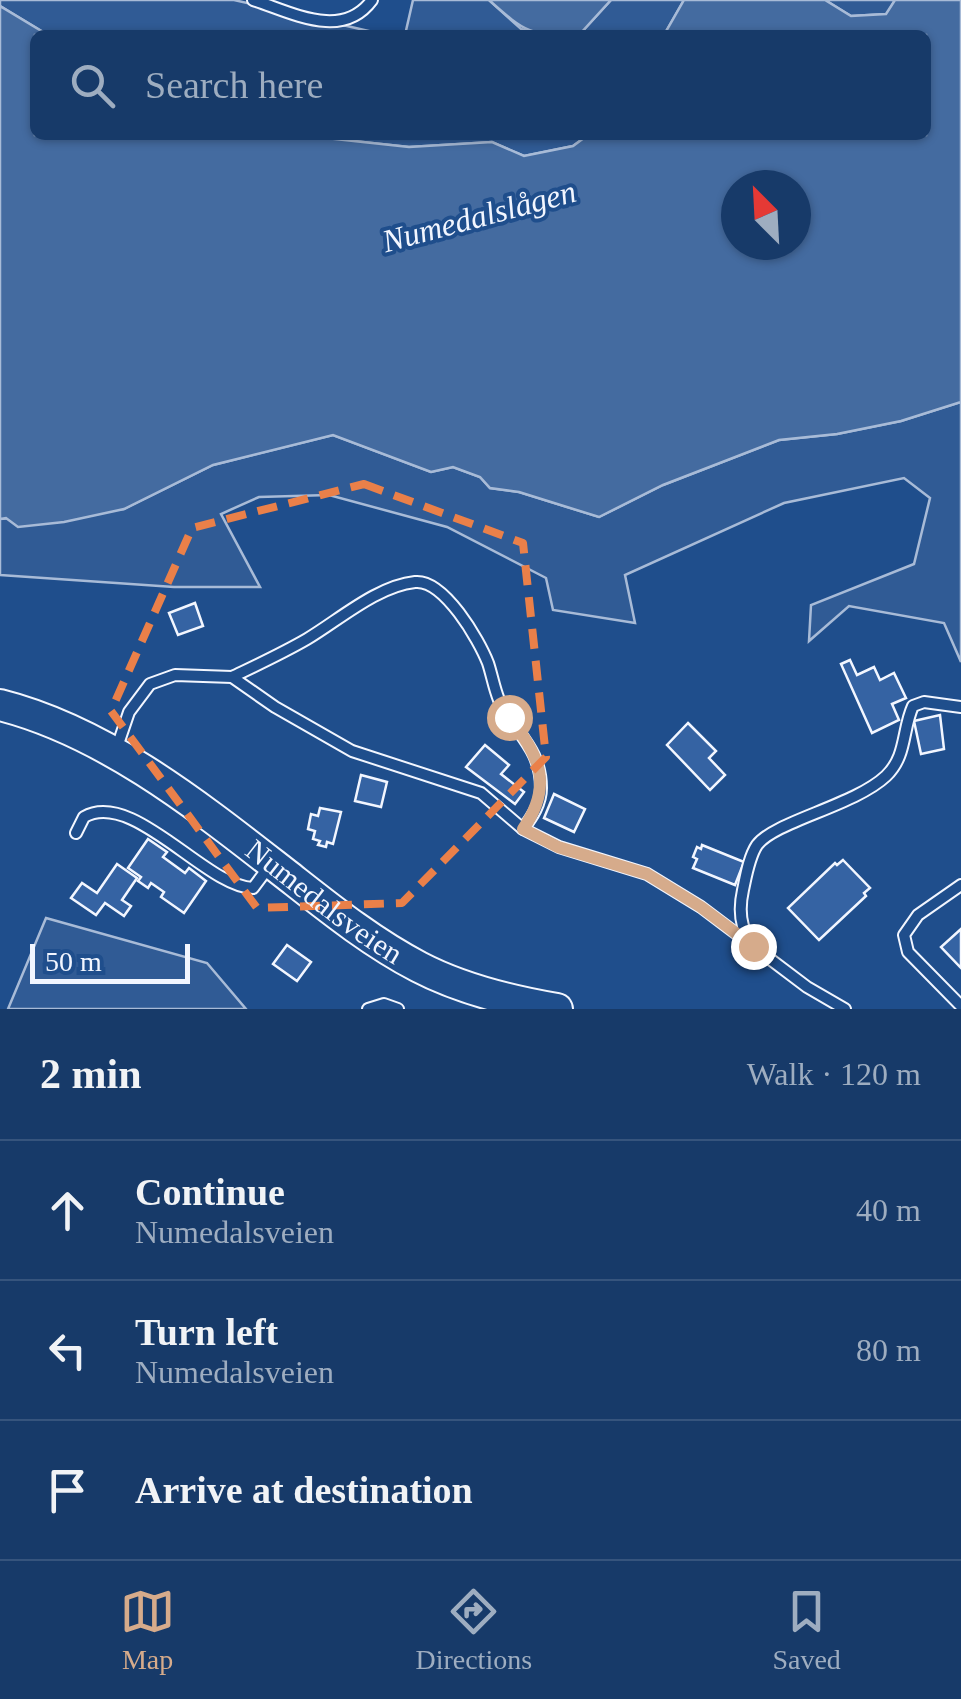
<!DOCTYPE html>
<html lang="en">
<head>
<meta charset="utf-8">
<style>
  :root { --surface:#173a69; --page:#244571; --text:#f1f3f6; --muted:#9eadc0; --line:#36547d; --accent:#d6ab8b }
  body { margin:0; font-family:Georgia,serif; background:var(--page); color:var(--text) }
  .compass { position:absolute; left:721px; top:170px; width:90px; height:90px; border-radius:50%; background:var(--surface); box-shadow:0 2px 8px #0004; rotate:336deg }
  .scale { position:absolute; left:30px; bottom:25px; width:160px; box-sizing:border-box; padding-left:10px; border:5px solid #f2f6ff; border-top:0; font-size:28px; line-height:35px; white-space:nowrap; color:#f2f6ff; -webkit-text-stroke:8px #1f4e8c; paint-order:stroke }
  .stop { position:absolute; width:30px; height:30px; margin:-22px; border:8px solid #d6ab8b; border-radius:50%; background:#fff }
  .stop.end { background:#d6ab8b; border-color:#fff; box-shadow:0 2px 10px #0008 }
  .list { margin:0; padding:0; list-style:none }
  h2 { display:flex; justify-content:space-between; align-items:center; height:130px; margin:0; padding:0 40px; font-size:42px }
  h2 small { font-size:32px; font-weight:400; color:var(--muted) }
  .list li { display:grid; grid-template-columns:65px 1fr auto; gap:30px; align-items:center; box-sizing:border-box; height:140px; padding:0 40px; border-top:2px solid var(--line) }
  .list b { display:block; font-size:38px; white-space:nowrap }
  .list p { margin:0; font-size:32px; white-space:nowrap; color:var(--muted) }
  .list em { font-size:32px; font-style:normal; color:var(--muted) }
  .icon { flex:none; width:55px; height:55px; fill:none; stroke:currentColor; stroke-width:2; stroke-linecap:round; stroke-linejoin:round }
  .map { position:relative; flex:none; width:961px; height:1009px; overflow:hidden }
  .search { position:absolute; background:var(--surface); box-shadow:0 2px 8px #0004; left:30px; right:30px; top:30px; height:110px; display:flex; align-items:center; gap:25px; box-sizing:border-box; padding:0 35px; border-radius:15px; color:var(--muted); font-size:38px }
  .sheet { height:550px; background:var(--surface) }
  nav { display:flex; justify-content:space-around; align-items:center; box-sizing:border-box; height:140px; border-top:2px solid var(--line); background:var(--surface); font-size:28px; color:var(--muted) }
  nav a { display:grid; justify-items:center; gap:5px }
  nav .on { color:var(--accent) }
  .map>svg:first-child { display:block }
  .green { fill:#305b95; stroke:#a8bbd7; stroke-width:2.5 }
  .water { fill:#446ba0; stroke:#a8bbd7; stroke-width:2.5; fill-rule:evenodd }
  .building { fill:#3563a3; stroke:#f2f6ff; stroke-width:2.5 }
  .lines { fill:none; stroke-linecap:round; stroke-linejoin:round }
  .service-casing { stroke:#f2f6ff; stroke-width:14 }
  .primary-casing { stroke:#f2f6ff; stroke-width:34 }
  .service { stroke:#1f4e8c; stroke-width:10 }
  .primary { stroke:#1f4e8c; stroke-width:30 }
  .route { stroke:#d6ab8b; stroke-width:12 }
  .marked { fill:none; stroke:#ea8049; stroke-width:8; stroke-dasharray:20 12; stroke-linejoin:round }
  .labels { text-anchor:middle; stroke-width:8; stroke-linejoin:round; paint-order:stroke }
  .street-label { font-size:30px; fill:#f2f6ff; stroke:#1f4e8c }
  .water-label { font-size:32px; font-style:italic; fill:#f2f6ff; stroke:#1f4e8c }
</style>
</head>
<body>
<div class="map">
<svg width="961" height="1009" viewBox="0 0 961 1009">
  <rect width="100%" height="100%" fill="#1f4e8c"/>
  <g class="green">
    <polygon points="0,0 234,0 386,35 48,35 0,6"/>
    <polygon points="413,0 489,0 521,29 541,35 405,35"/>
    <polygon points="611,0 684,0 664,35 579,35"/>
    <polygon points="825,0 895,0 887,14 851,16"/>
    <polygon points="298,135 588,135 573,146 524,156 492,142 409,147"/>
    <polygon points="961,402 961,662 944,623 849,606 809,641 811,605 914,564 930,498 904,478 784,503 625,575 635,623 553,610 546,578 447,527 329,495 259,497 221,514 260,587 174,587 0,575 0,519 124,509 213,465 333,435 431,472 453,467 480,477 490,488 519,492 599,517 663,485 779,440 837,434 901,421"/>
    <polygon points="46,918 207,963 246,1009 8,1009"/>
  </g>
  <g class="water">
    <path d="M489 0H611L579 35C529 35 526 33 489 0Z"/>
    <path d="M684 0H825L851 16 886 14 895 0H961V402L901 421 837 434 779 440 663 485 599 517 519 492 490 488 480 477 453 467 431 472 333 435 213 465 124 509 64 522 18 527 6 518 0 519V6L48 35H35V135H298L409 147 492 142 524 156 573 146 588 135H926V35H664ZM736 185H796V245H736Z"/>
  </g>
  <g class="building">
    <polygon points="195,603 203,626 178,635 169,613"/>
    <polygon points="850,660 857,675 874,667 880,680 894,673 906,698 892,704 899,720 872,733 841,664"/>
    <polygon points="940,715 944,749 921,754 914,721"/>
    <polygon points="688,723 716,751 709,758 725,775 710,790 667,745"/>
    <polygon points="485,745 509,765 501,774 524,792 515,804 466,767"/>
    <polygon points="361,775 387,782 381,807 355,801"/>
    <polygon points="554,794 585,809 574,832 544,818"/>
    <polygon points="320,808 341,812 333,844 327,842 326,847 318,845 320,841 313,839 315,831 308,829 311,814 318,816"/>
    <polygon points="148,839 167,852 163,857 185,873 189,868 206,881 184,913 161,897 164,892 151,883 148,888 138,881 141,877 128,868"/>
    <polygon points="702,845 744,862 735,885 693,868 697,859 693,857 697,847 701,849"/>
    <polygon points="843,860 870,888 864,893 866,896 819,940 788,908 835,863 837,865"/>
    <polygon points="117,864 137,878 122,900 131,906 124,916 105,903 96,915 71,898 82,883 97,893"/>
    <polygon points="961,929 961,968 941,947"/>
    <polygon points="287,945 311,962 297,981 273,964"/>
  </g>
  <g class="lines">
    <defs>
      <g id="service">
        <path d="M253 0C291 12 342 41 372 0"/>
        <path d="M232 677C257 665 283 653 307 639 339 620 377 586 415 582 444 579 479 640 488 663 492 675 494 688 499 700 514 733 541 747 541 788 541 804 532 817 523 829"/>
        <polyline points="116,750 129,712 150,684 175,675 232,677 275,707 352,751 481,793 523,829 559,847 647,874 701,907 807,987 845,1009"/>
        <path d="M76 833 84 817C133 789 206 887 253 888L268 868"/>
        <polyline points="961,885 918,915 904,935 908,952 961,1006"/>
        <path d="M750 941C739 925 739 908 743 890 746 876 749 857 757 845 775 821 854 806 886 776 907 756 902 730 913 706L924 702 961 707"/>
        <polyline points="368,1009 384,1004 398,1009"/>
      </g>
      <g id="primary">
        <path id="s1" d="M0 705C107 732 202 809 287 875 329 908 371 942 419 967 461 989 510 1001 557 1009"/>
      </g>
    </defs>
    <use href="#service" class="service-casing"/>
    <use href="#primary" class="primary-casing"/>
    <use href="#service" class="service"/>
    <use href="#primary" class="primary"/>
  </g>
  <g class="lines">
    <path class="route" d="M509 717C539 755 554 785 523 829L558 847 647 874 701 907 753 946"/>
  </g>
  <path class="marked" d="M364 484 523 543 546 757 402 903 257 908 111 711 192 528Z"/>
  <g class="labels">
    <g class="street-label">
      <text dy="10" stroke="none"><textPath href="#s1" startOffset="382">Numedalsveien</textPath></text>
    </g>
    <g class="water-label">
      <text transform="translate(479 216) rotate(-15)" y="11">Numedalslågen</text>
    </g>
  </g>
</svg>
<svg class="compass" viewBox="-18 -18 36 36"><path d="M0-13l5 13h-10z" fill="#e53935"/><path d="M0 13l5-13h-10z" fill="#9eadc0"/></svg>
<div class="scale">50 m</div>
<div class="stop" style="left:509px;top:717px"></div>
<div class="stop end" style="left:753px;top:946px"></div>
<div class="search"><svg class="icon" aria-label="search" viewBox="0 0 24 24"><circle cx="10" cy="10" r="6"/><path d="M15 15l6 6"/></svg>Search here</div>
</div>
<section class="sheet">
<h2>2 min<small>Walk · 120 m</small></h2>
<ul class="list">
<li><svg class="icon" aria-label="ahead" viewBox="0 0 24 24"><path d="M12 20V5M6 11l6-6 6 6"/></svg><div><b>Continue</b><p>Numedalsveien</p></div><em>40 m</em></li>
<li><svg class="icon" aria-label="left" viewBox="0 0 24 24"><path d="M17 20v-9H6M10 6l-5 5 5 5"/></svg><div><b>Turn left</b><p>Numedalsveien</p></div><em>80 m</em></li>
<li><svg class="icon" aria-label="arrive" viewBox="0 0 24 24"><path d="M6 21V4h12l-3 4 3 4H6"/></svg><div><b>Arrive at destination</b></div></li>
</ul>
</section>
<nav>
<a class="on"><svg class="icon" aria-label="map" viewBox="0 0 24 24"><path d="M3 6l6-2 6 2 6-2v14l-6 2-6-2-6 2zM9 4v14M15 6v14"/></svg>Map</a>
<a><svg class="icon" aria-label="directions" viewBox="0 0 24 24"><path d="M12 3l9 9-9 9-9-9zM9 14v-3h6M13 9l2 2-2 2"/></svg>Directions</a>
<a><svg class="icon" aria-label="saved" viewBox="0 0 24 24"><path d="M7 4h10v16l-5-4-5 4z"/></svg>Saved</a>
</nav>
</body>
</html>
